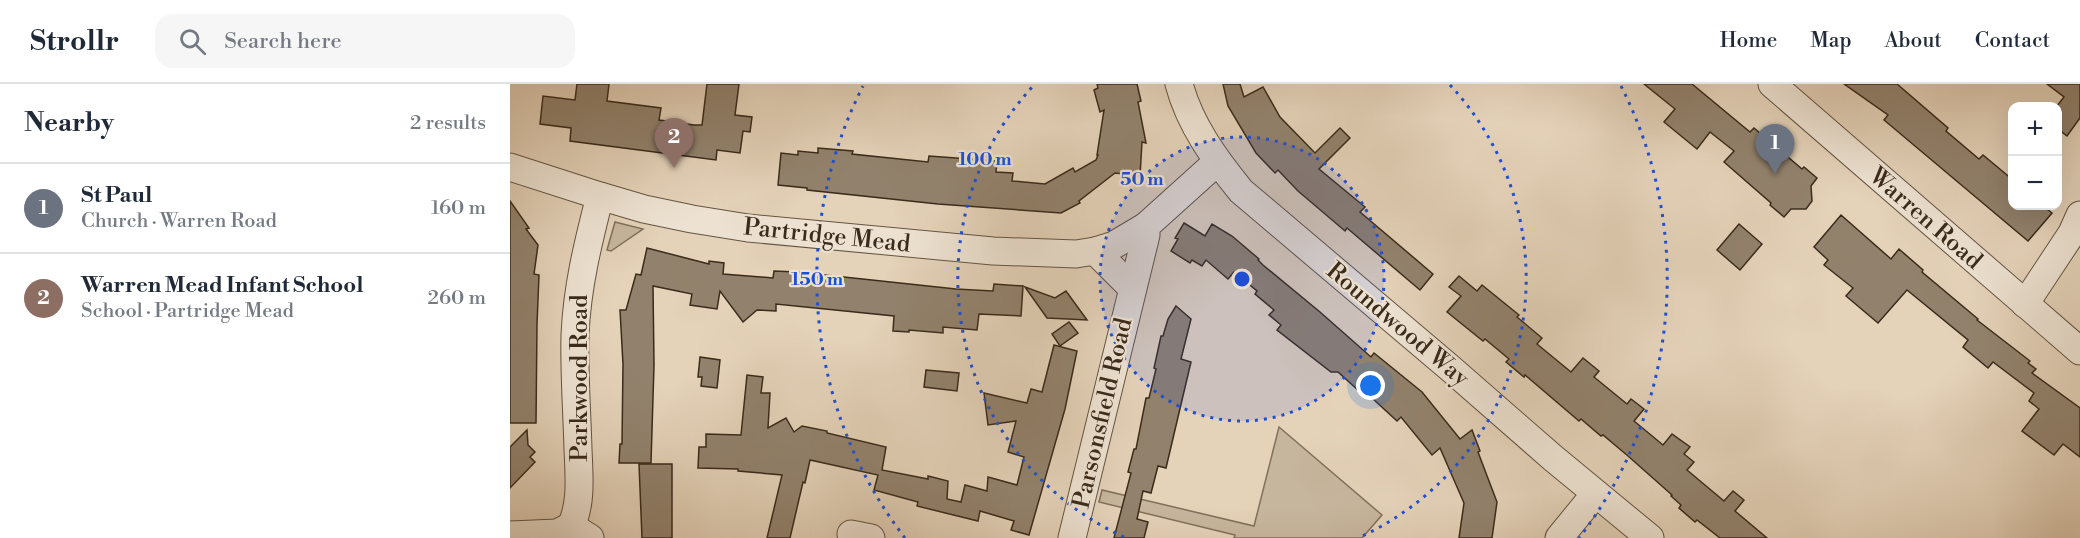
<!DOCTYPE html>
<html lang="en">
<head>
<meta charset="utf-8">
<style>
  :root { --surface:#fff; --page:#f6f6f7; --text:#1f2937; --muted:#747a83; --line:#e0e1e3; --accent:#8f2418 }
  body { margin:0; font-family:"Libre Bodoni",serif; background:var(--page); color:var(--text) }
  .controls { position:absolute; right:18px; top:18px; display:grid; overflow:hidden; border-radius:12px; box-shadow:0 6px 24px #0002 }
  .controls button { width:54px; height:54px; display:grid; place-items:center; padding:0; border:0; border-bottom:2px solid var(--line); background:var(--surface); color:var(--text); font:30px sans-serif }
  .you { position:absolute; left:861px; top:302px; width:21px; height:21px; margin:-15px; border:4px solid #fff; border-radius:50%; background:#1a73e8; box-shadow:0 0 0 9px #1a73e833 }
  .badge { display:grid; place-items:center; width:39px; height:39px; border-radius:50%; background:var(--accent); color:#fff; font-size:20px; font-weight:700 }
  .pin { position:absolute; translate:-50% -50px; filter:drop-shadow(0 2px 3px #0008) }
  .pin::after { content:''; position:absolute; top:32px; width:21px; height:18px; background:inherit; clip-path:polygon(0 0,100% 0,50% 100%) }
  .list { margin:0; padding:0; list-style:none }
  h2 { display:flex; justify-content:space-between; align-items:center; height:78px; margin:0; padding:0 24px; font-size:26px }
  h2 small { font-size:20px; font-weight:400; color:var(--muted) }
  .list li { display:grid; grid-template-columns:39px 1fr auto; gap:18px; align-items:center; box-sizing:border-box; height:90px; padding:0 24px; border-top:2px solid var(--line) }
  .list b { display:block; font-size:22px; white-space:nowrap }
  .list p { margin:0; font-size:20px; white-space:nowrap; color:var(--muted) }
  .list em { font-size:20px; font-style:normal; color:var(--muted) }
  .icon { flex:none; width:33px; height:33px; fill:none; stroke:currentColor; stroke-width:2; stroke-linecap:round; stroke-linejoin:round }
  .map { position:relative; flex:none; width:1570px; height:454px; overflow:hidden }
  header { display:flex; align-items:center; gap:36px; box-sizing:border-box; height:84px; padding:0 30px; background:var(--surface); border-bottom:2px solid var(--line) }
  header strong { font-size:28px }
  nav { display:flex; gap:33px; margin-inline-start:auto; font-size:21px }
  .search { width:420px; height:54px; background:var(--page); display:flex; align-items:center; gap:15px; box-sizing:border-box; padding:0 21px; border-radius:18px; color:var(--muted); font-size:22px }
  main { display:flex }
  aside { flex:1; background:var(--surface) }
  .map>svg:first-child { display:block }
  .green { fill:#c7b69e; stroke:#80705c; stroke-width:1.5 }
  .building { fill:#92826d; stroke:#3a2b1b; stroke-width:1.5 }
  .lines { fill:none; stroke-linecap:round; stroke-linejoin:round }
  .minor-casing { stroke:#645542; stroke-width:29 }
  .minor { stroke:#ede2d2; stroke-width:27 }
  .ring { fill:none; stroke:#1d4ed8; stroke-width:3; stroke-dasharray:3 6 }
  .labels { text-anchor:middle; stroke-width:4.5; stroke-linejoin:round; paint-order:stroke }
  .street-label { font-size:24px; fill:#3a2b1b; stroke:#ede2d2 }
  .centre { fill:#1d4ed8; stroke:#ede2d2; stroke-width:3 }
  .ring-label { font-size:18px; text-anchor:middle; font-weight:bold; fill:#1d4ed8; stroke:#ede2d2; stroke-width:4.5; stroke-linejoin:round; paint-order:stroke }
</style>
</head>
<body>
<header>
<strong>Strollr</strong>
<div class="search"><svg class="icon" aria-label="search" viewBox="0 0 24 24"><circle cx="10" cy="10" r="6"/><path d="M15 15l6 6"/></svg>Search here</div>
<nav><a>Home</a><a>Map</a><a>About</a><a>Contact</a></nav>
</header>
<main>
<aside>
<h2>Nearby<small>2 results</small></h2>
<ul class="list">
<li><span class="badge" style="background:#6b7280">1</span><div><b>St Paul</b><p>Church · Warren Road</p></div><em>160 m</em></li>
<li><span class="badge" style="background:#8d6e63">2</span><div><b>Warren Mead Infant School</b><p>School · Partridge Mead</p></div><em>260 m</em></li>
</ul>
</aside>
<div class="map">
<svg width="1570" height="454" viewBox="0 0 1570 454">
  <rect width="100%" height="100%" fill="#e4d2b9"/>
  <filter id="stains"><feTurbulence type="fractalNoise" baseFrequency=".00333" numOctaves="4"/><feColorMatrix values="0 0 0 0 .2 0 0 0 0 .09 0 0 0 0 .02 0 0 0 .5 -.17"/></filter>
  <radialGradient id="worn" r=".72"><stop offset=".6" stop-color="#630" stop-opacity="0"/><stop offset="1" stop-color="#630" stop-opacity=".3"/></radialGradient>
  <g class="green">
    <polygon points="105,138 133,145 101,167 97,166"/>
    <polygon points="769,343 872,431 852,454 724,454 725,451 589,418 592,406 744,442"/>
  </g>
  <g class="building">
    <polygon points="67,0 99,0 97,17 151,24 149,36 184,41 192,41 197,0 229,0 225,31 242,33 240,48 233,47 230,69 207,66 206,76 60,57 61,44 30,40 33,12 65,16"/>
    <polygon points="587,0 627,0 631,17 628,18 636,59 632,58 630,92 605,89 569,117 570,119 551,129 428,120 297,106 297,104 268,101 271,69 288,71 288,67 308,69 308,64 343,67 342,70 418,78 419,72 487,77 486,88 503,89 502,97 535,100 563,84 565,88 586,76 588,71 587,71 594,26 590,28 584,6 588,4"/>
    <polygon points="713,0 730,0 734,13 753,3 770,33 805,69 830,44 840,54 809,85 855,123 850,128 923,190 910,206 837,144 835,147 788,107 768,86 765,89 746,69 718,22"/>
    <polygon points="1134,0 1182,0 1240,48 1244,44 1292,85 1294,83 1307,94 1301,102 1302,117 1296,125 1281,125 1274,133 1260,121 1261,119 1214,78 1224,67 1200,48 1187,65 1154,38 1165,25"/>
    <polygon points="1334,0 1387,0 1438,44 1436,47 1469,75 1473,71 1503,96 1503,122 1533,122 1542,129 1518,157 1374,36 1378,31"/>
    <polygon points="1537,0 1570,0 1570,34 1557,52 1548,45 1547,22 1554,13"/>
    <polygon points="0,117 19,144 16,145 28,161 24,190 29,191 27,240 26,339 0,339"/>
    <polygon points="1331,131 1381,175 1389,165 1413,186 1412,188 1468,235 1467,236 1520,277 1518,279 1526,285 1522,289 1570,324 1570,373 1553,360 1544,371 1512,347 1529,325 1519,317 1524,309 1483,278 1478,284 1453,263 1458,256 1397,206 1368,239 1336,212 1343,204 1314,181 1318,176 1304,163"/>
    <polygon points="674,139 695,152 702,140 722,152 749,175 748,176 753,181 810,228 861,273 864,269 912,308 950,355 962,346 970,367 968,368 987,418 982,454 949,454 954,419 930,364 922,371 891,333 887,337 850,303 848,306 828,288 821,288 767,246 771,241 759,231 764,226 745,210 747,207 724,188 718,195 696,176 692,182 682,176 680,179 661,167 668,155 665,154"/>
    <polygon points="1229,140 1252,160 1230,186 1207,166"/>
    <polygon points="137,164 199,180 199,177 214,179 213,190 263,194 264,187 287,188 446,205 483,207 484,200 513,202 511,232 469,230 467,246 433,243 433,249 399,246 399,248 383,247 384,232 266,220 266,227 247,226 233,238 210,207 207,225 180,221 182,210 143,202 144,281 141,379 109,379 110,360 112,360 113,280 110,226 116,226 126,190 131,191"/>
    <polygon points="949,192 967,207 972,201 1009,231 1007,233 1032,254 1027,260 1061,288 1073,274 1089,287 1084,293 1117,320 1121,315 1134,325 1124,337 1153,361 1162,350 1180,363 1174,370 1184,378 1177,386 1214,417 1223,407 1234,416 1225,427 1257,454 1210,454 1187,436 1185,438 1169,424 1171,421 1161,412 1162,411 1118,372 1093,351 1091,352 1071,335 1069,337 1015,291 1014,293 996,278 999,275 975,255 973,257 937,228 951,212 939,203"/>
    <polygon points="515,203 545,214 556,207 577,236 537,234"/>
    <polygon points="666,222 681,235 671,275 681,278 656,384 648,382 641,409 633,407 627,435 638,438 634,454 604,454 621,389 618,388 624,365 626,365 636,314 639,314 646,285 644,284 651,252 653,252 658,235"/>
    <polygon points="559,238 568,249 550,262 542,250"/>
    <polygon points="544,261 567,267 555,325 519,451 501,446 504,437 470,427 468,437 407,422 408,418 364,406 368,391 300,376 295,399 293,398 280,454 257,454 272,391 228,387 228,385 188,384 189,363 196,363 196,350 231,351 237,291 253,293 251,309 260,309 258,344 276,334 284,348 292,342 317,347 317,349 376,363 372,386 418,395 418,392 438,397 437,415 451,418 455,401 477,407 478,393 507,401 514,373 498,368 506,337 478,341 474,309 517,319 521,305 532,308"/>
    <polygon points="190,273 210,276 207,304 191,302 192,293 188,293"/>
    <polygon points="416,286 449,289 447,307 414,303"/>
    <polygon points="17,346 18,361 25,368 20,373 25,378 0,404 0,363"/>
    <polygon points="129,380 162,380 162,454 132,454"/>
  </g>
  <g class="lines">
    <defs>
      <g id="minor">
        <path d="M669 0C680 41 705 75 731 107L940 284 1043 374 1140 454"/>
        <polyline points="1262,0 1570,267"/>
        <polyline points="0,83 90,112 134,125 182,135 238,144 483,167 566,170 585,167 604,161 636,142"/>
        <polyline points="585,167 622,204"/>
        <polyline points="1515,220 1562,149 1570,131"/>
        <path d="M61 442C72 419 69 391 68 365 67 328 64 289 65 251 67 203 78 159 90 112"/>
        <polyline points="341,450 361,454"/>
        <polyline points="0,451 47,449 61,442 80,454"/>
        <polyline points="562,454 636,151 636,142 707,78"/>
        <polyline points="1049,454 1085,410"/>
      </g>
    </defs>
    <use href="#minor" class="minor-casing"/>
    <use href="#minor" class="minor"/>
  </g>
  <circle cx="732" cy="195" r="142" fill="#1d4ed8" fill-opacity=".12"/>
  <g class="ring">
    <circle cx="732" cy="195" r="142"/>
    <path d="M614 453A284 284 0 0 1 524 1M940 1A284 284 0 0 1 850 453"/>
    <path d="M395 454A425 425 0 0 1 353 2M1111 2A425 425 0 0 1 1069 454"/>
  </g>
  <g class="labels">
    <g class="street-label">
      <text transform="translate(1416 134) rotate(41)" y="8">Warren Road</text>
      <text transform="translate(317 151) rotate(6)" y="8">Partridge Mead</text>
      <text transform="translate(888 240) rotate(40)" y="8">Roundwood Way</text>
      <text transform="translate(69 294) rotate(-90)" y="8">Parkwood Road</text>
      <text transform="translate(592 329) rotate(-77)" y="8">Parsonsfield Road</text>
    </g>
  </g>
  <circle cx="732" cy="195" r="9" class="centre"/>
  <g class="ring-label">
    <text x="475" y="81">100 m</text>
    <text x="632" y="101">50 m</text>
    <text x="307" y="201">150 m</text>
  </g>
  <rect width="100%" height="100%" filter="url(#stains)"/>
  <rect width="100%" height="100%" fill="url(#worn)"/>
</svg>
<div class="controls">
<button>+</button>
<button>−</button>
</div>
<div class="you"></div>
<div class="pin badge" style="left:1265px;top:90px;background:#6b7280">1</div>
<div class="pin badge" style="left:164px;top:84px;background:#8d6e63">2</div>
</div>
</main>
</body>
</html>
